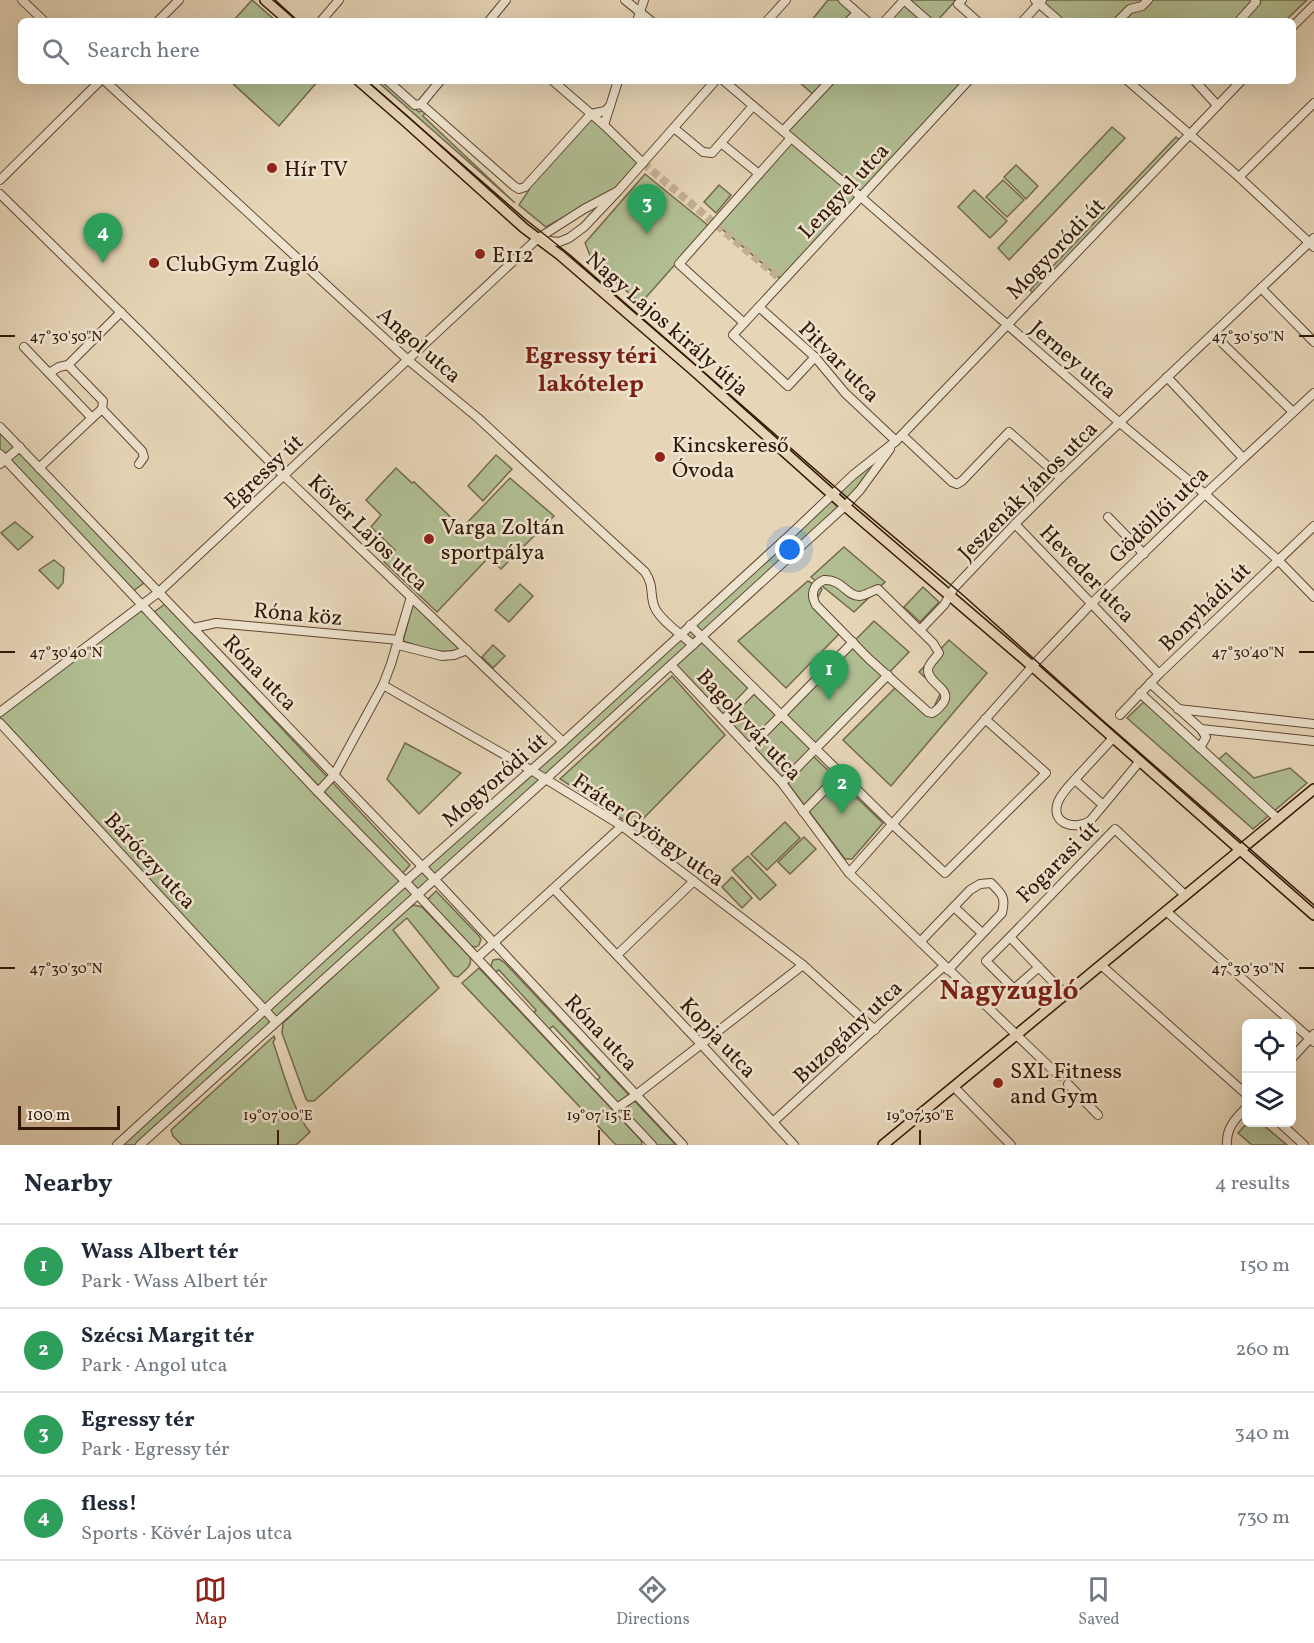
<!DOCTYPE html>
<html lang="en">
<head>
<meta charset="utf-8">
<style>
  :root { --surface:#fff; --page:#f2f2f3; --text:#1f2937; --muted:#747a83; --line:#e0e1e3; --accent:#8f2418 }
  body { margin:0; font-family:Vollkorn,serif; background:var(--page); color:var(--text) }
  .controls { position:absolute; right:18px; bottom:18px; display:grid; overflow:hidden; border-radius:9px; box-shadow:0 6px 24px #0002 }
  .controls button { width:54px; height:54px; display:grid; place-items:center; padding:0; border:0; border-bottom:2px solid var(--line); background:var(--surface); color:var(--text); font:30px sans-serif }
  .scale { position:absolute; left:18px; bottom:15px; width:102px; box-sizing:border-box; padding-left:6px; border:3px solid #331605; border-top:0; font-size:16px; line-height:21px; white-space:nowrap; color:#331605; -webkit-text-stroke:4px #efe4d0; paint-order:stroke }
  .you { position:absolute; left:790px; top:550px; width:21px; height:21px; margin:-15px; border:4px solid #fff; border-radius:50%; background:#1a73e8; box-shadow:0 0 0 9px #1a73e833 }
  .badge { display:grid; place-items:center; width:39px; height:39px; border-radius:50%; background:var(--accent); color:#fff; font-size:20px; font-weight:700 }
  .pin { position:absolute; translate:-50% -50px; filter:drop-shadow(0 2px 3px #0008) }
  .pin::after { content:''; position:absolute; top:32px; width:21px; height:18px; background:inherit; clip-path:polygon(0 0,100% 0,50% 100%) }
  .list { margin:0; padding:0; list-style:none }
  h2 { display:flex; justify-content:space-between; align-items:center; height:78px; margin:0; padding:0 24px; font-size:26px }
  h2 small { font-size:20px; font-weight:400; color:var(--muted) }
  .list li { display:grid; grid-template-columns:39px 1fr auto; gap:18px; align-items:center; box-sizing:border-box; height:84px; padding:0 24px; border-top:2px solid var(--line) }
  .list b { display:block; font-size:22px; white-space:nowrap }
  .list p { margin:0; font-size:20px; white-space:nowrap; color:var(--muted) }
  .list em { font-size:20px; font-style:normal; color:var(--muted) }
  .icon { flex:none; width:33px; height:33px; fill:none; stroke:currentColor; stroke-width:2; stroke-linecap:round; stroke-linejoin:round }
  .map { position:relative; flex:none; width:1314px; height:1145px; overflow:hidden }
  .search { position:absolute; background:var(--surface); box-shadow:0 6px 24px #0002; left:18px; right:18px; top:18px; height:66px; display:flex; align-items:center; gap:15px; box-sizing:border-box; padding:0 21px; border-radius:9px; color:var(--muted); font-size:22px }
  .sheet { height:414px; background:var(--surface) }
  nav { display:flex; justify-content:space-around; align-items:center; box-sizing:border-box; height:84px; border-top:2px solid var(--line); background:var(--surface); font-size:16px; color:var(--muted) }
  nav a { display:grid; justify-items:center; gap:3px }
  nav .on { color:var(--accent) }
  .map>svg:first-child { display:block }
  .green { fill:#b1be92; stroke:#726a4c; stroke-width:1.5 }
  .lines { fill:none; stroke-linecap:round; stroke-linejoin:round }
  .minor-tunnel { stroke:#c2af93; stroke-width:8; stroke-dasharray:8 4; stroke-linecap:butt }
  .minor-casing { stroke:#604632; stroke-width:10 }
  .major-casing { stroke:#331605; stroke-width:12 }
  .minor { stroke:#efe4d0; stroke-width:8 }
  .major { stroke:#e6d5b7; stroke-width:9 }
  .tram { stroke:#331605; stroke-width:1.5 }
  .ticks { fill:none; stroke:#331605; stroke-width:2 }
  .poi-dot { fill:#8f2418; stroke:#efe4d0; stroke-width:2 }
  .labels { text-anchor:middle; stroke-width:5; stroke-linejoin:round; paint-order:stroke }
  .poi-label { font-size:22px; fill:#331605; stroke:#efe4d0; text-anchor:start }
  .street-label { font-size:22px; fill:#331605; stroke:#efe4d0 }
  .neighbourhood-label { font-size:24px; font-weight:bold; fill:#7a1f14; stroke:#efe4d0 }
  .district-label { font-size:28px; font-weight:bold; fill:#7a1f14; stroke:#efe4d0 }
  .ticks-label { font-size:15px; text-anchor:middle; fill:#331605; stroke:#efe4d0; stroke-width:5; stroke-linejoin:round; paint-order:stroke }
</style>
</head>
<body>
<div class="map">
<svg width="1314" height="1145" viewBox="0 0 1314 1145">
  <rect width="100%" height="100%" fill="#e6d5b7"/>
  <filter id="stains"><feTurbulence type="fractalNoise" baseFrequency=".00333" numOctaves="4"/><feColorMatrix values="0 0 0 0 .2 0 0 0 0 .09 0 0 0 0 .02 0 0 0 .5 -.17"/></filter>
  <radialGradient id="worn" r=".72"><stop offset=".6" stop-color="#630" stop-opacity="0"/><stop offset="1" stop-color="#630" stop-opacity=".3"/></radialGradient>
  <g class="green">
    <polygon points="252,0 276,21 233,21"/>
    <polygon points="828,0 843,0 867,21 811,21"/>
    <polygon points="904,0 956,0 937,21 885,21"/>
    <polygon points="1042,0 1307,0 1285,21 1130,21 1123,16 1118,21 1059,21 1039,3"/>
    <polygon points="230,81 318,81 279,126"/>
    <polygon points="377,81 382,81 406,102 419,112 424,110 426,111 423,116 515,203"/>
    <polygon points="798,81 968,81 783,281 716,224 791,138 783,131 815,96"/>
    <polygon points="591,114 642,158 613,190 546,227 519,205 529,190 534,178"/>
    <polygon points="1112,127 1125,138 1009,260 998,248"/>
    <polygon points="1176,137 1181,141 1034,294 1030,290"/>
    <polygon points="1016,165 1038,186 1026,199 1004,177"/>
    <polygon points="645,174 709,226 641,303 593,263 585,243"/>
    <polygon points="1003,180 1024,200 1007,217 986,197"/>
    <polygon points="719,185 731,195 716,213 704,202"/>
    <polygon points="974,190 1007,221 990,238 958,207"/>
    <polygon points="0,431 144,583 133,591 0,449"/>
    <polygon points="896,441 860,490 140,1145 118,1145 264,1010 0,723 0,712 142,606 405,881"/>
    <polygon points="496,455 512,469 483,501 468,486"/>
    <polygon points="396,468 412,483 414,482 462,528 510,478 554,516 501,569 489,557 437,612 384,562 395,550 371,527 381,515 366,500"/>
    <polygon points="15,522 33,537 18,550 1,533"/>
    <polygon points="844,547 885,582 854,612 811,577"/>
    <polygon points="54,560 64,568 63,583 58,589 39,570"/>
    <polygon points="808,581 822,589 813,607 839,634 786,688 738,641"/>
    <polygon points="520,584 533,596 509,622 495,610"/>
    <polygon points="923,587 939,602 920,622 904,607"/>
    <polygon points="165,604 410,865 402,874 154,612"/>
    <path d="M413 604 462 649C441 656 423 647 403 641Z"/>
    <polygon points="874,621 909,652 782,783 749,748"/>
    <polygon points="703,640 779,715 749,746 674,666"/>
    <polygon points="949,640 987,673 891,786 843,740 895,688 931,713 941,692 919,672"/>
    <polygon points="493,645 505,656 493,668 482,657"/>
    <polygon points="672,676 725,735 635,827 560,779"/>
    <polygon points="1149,697 1218,760 1226,753 1254,778 1290,768 1307,783 1253,829 1127,718"/>
    <polygon points="405,743 461,773 419,814 387,779"/>
    <polygon points="812,755 883,823 852,859 845,859 786,781"/>
    <polygon points="785,822 800,838 767,870 751,854"/>
    <polygon points="804,837 816,849 790,874 778,862"/>
    <polygon points="748,856 776,885 760,900 732,870"/>
    <polygon points="732,877 752,898 742,908 722,887"/>
    <polygon points="436,891 479,936 481,939 479,945 476,947 470,946 427,900"/>
    <path d="M414 905 422 907 470 957C473 966 464 971 458 977L454 976 407 918 393 930 439 988 314 1101H308L306 1099 282 1033 283 1023 405 910Z"/>
    <path d="M499 959 504 962 676 1145H655L595 1083 600 1077 553 1026 547 1031 532 1015 536 1010 499 970 495 972C491 968 490 966 493 960Z"/>
    <polygon points="479,968 641,1140 642,1145 616,1145 462,983"/>
    <path d="M274 1036 275 1039 273 1042C282 1067 293 1112 310 1132L296 1145H182L173 1136 171 1130Z"/>
    <polygon points="1248,1122 1261,1123 1287,1145 1252,1145 1238,1133"/>
  </g>
  <g class="lines">
    <polyline class="minor-tunnel" points="643,163 783,281"/>
    <defs>
      <g id="minor">
        <polyline points="22,0 44,21"/>
        <polyline points="625,0 651,21"/>
        <polyline points="843,0 867,21"/>
        <polyline points="904,0 928,21"/>
        <polyline points="962,0 958,4 977,21"/>
        <polyline points="1035,0 1059,21"/>
        <polyline points="158,21 179,0"/>
        <polyline points="321,21 339,0"/>
        <polyline points="489,21 506,0"/>
        <polyline points="637,21 644,0"/>
        <polyline points="767,21 786,0"/>
        <polyline points="849,21 857,13"/>
        <polyline points="885,21 904,0"/>
        <polyline points="1023,21 1042,0"/>
        <polyline points="1118,21 1130,9 1142,6 1148,0"/>
        <polyline points="1239,21 1256,2 1255,0"/>
        <polyline points="1293,26 1314,5"/>
        <path d="M105 81 408 360 478 418 645 572C655 587 649 595 655 608 661 621 682 635 693 645"/>
        <polyline points="388,81 415,105 421,104 514,186 519,189 525,187 591,114 605,111 610,106"/>
        <polyline points="553,81 604,125 643,163"/>
        <polyline points="724,81 862,198 1120,423 1205,494 1278,560 1314,597"/>
        <polyline points="1128,81 1239,177 1314,247"/>
        <polyline points="1195,81 1217,105"/>
        <polyline points="421,104 440,81"/>
        <polyline points="604,125 618,81"/>
        <polyline points="674,128 703,152 712,153 753,106"/>
        <polyline points="783,131 830,81"/>
        <polyline points="721,143 759,174"/>
        <polyline points="1239,177 1314,103"/>
        <polyline points="0,180 100,81"/>
        <polyline points="0,194 144,335 284,476 563,742"/>
        <polyline points="541,240 559,242 569,238 584,227 618,191 715,81"/>
        <polyline points="1261,288 1314,342"/>
        <polyline points="759,307 815,357 845,393 896,441"/>
        <polyline points="744,323 679,264 791,138"/>
        <polyline points="1213,334 1293,412"/>
        <polyline points="24,347 92,418 102,409 142,451 144,457 139,464"/>
        <polyline points="815,357 788,386 733,335 968,81"/>
        <polyline points="68,365 121,312"/>
        <polyline points="68,365 101,399 103,401 102,409"/>
        <polyline points="49,373 59,367 68,365"/>
        <polyline points="1167,377 1243,458"/>
        <polyline points="0,427 440,885 683,1145"/>
        <polyline points="902,435 952,482 957,484 962,481 1009,432 1061,478"/>
        <polyline points="0,454 318,792 402,878 652,1145"/>
        <polyline points="0,464 20,447"/>
        <polyline points="39,468 92,418"/>
        <polyline points="1108,517 1144,554"/>
        <polyline points="1015,524 1159,674"/>
        <path d="M824 580C842 579 847 596 859 596 865 596 871 591 878 589L933 643 939 653C936 658 928 664 928 670 928 684 953 689 943 703 940 707 937 711 932 713L928 712 869 659 816 605C810 594 813 585 824 580Z"/>
        <polyline points="690,625 892,824 945,873 1046,773 985,719"/>
        <polyline points="193,628 216,623 399,640"/>
        <polyline points="920,630 944,605 954,588 1015,524 1061,478 1314,238"/>
        <polyline points="398,645 442,656 454,655 467,650"/>
        <polyline points="671,665 782,783 849,873 1059,1076"/>
        <polyline points="1150,683 1201,729 1206,737 1200,748"/>
        <polyline points="383,685 531,770 622,826 803,965 875,1030"/>
        <polyline points="1140,693 1278,819"/>
        <polyline points="1178,709 1314,724"/>
        <polyline points="0,712 159,592 537,239 584,209 618,191"/>
        <polyline points="1120,715 1159,674 1314,526"/>
        <polyline points="723,720 754,688"/>
        <polyline points="0,723 276,1022"/>
        <polyline points="1201,729 1314,741"/>
        <path d="M1113 738C1102 750 1090 763 1078 776 1071 784 1062 792 1058 802 1050 823 1074 831 1090 821L1140 761"/>
        <polyline points="749,748 853,642"/>
        <polyline points="1075,780 1103,805"/>
        <polyline points="782,783 888,675"/>
        <polyline points="318,792 334,775 383,685 391,664 411,597"/>
        <polyline points="803,812 841,773"/>
        <polyline points="849,873 1037,661 1092,603 1205,494 1314,393"/>
        <polyline points="554,889 701,1044 794,1145"/>
        <polyline points="954,907 982,933"/>
        <polyline points="1166,911 1314,1042"/>
        <polyline points="1010,937 1115,829 1185,895"/>
        <path d="M920 942 970 890 980 884 991 883C1002 894 1006 897 1002 913L948 970"/>
        <polyline points="617,955 694,881"/>
        <polyline points="477,958 622,826"/>
        <polyline points="1101,965 1246,1094"/>
        <path d="M1039 967 1014 989 986 961 1010 937C1028 956 1046 975 1065 994"/>
        <polyline points="1292,1058 1314,1034"/>
        <polyline points="1068,1084 1098,1115"/>
        <polyline points="954,1087 1011,1145"/>
        <polyline points="617,1108 636,1095 803,965"/>
        <polyline points="773,1122 944,966"/>
        <polyline points="1279,1122 1304,1145"/>
        <polyline points="117,1145 397,889 563,742 792,533 853,475 896,441 1241,81"/>
        <polyline points="140,1145 546,779 845,506 860,490 890,449"/>
        <path d="M1227 1145C1226 1128 1235 1119 1246 1108"/>
      </g>
      <g id="major">
        <polyline points="265,0 289,21"/>
        <polyline points="359,81 405,121 524,228 560,255 692,369 845,506 1032,666 1314,915"/>
        <polyline points="883,1145 1314,789"/>
      </g>
    </defs>
    <use href="#minor" class="minor-casing"/>
    <use href="#major" class="major-casing"/>
    <use href="#minor" class="minor"/>
    <use href="#major" class="major"/>
    <g class="tram">
      <polyline points="275,0 298,21"/>
      <polyline points="367,81 525,219 570,255 850,500 964,596 1101,719 1314,905"/>
    </g>
  </g>
  <path class="ticks" d="M0 336H15M1299 336H1314M0 652H15M1299 652H1314M0 968H15M1299 968H1314M278 1130V1145M599 1130V1145M920 1130V1145"/>
  <g class="poi-dot">
    <circle cx="272" cy="168" r="6"/>
    <circle cx="480" cy="254" r="6"/>
    <circle cx="154" cy="263" r="6"/>
    <circle cx="660" cy="457" r="6"/>
    <circle cx="429" cy="539" r="6"/>
    <circle cx="998" cy="1083" r="6"/>
  </g>
  <g class="labels">
    <g class="poi-label">
      <text x="284" y="176">Hír TV</text>
      <text x="492" y="262">E112</text>
      <text x="166" y="271">ClubGym Zugló</text>
      <text x="672" y="452">Kincskereső<tspan x="672" dy="25">Óvoda</tspan></text>
      <text x="441" y="534">Varga Zoltán<tspan x="441" dy="25">sportpálya</tspan></text>
      <text x="1010" y="1078">SXL Fitness<tspan x="1010" dy="25">and Gym</tspan></text>
    </g>
    <g class="street-label">
      <text transform="translate(843 190) rotate(-47)" y="8">Lengyel utca</text>
      <text transform="translate(1055 248) rotate(-46)" y="8">Mogyoródi út</text>
      <text transform="translate(668 323) rotate(41)" y="8">Nagy Lajos király útja</text>
      <text transform="translate(420 344) rotate(41)" y="8">Angol utca</text>
      <text transform="translate(1074 359) rotate(41)" y="8">Jerney utca</text>
      <text transform="translate(840 361) rotate(45)" y="8">Pitvar utca</text>
      <text transform="translate(263 471) rotate(-43)" y="8">Egressy út</text>
      <text transform="translate(1027 490) rotate(-45)" y="8">Jeszenák János utca</text>
      <text transform="translate(1158 514) rotate(-44)" y="8">Gödöllői utca</text>
      <text transform="translate(369 532) rotate(44)" y="8">Kövér Lajos utca</text>
      <text transform="translate(1088 573) rotate(46)" y="8">Heveder utca</text>
      <text transform="translate(1204 606) rotate(-44)" y="8">Bonyhádi út</text>
      <text transform="translate(298 613) rotate(5)" y="8">Róna köz</text>
      <text transform="translate(261 672) rotate(46)" y="8">Róna utca</text>
      <text transform="translate(750 724) rotate(47)" y="8">Bagolyvár utca</text>
      <text transform="translate(494 779) rotate(-41)" y="8">Mogyoródi út</text>
      <text transform="translate(649 829) rotate(35)" y="8">Fráter György utca</text>
      <text transform="translate(151 860) rotate(47)" y="8">Báróczy utca</text>
      <text transform="translate(1057 861) rotate(-45)" y="8">Fogarasi út</text>
      <text transform="translate(847 1031) rotate(-43)" y="8">Buzogány utca</text>
      <text transform="translate(602 1032) rotate(47)" y="8">Róna utca</text>
      <text transform="translate(719 1037) rotate(47)" y="8">Kopja utca</text>
    </g>
    <g class="neighbourhood-label">
      <text x="591" y="363">Egressy téri<tspan x="591" dy="28">lakótelep</tspan></text>
    </g>
    <g class="district-label">
      <text x="1009" y="999">Nagyzugló</text>
    </g>
  </g>
  <g class="ticks-label">
    <text x="66" y="341">47°30'50"N</text>
    <text x="1248" y="341">47°30'50"N</text>
    <text x="66" y="657">47°30'40"N</text>
    <text x="1248" y="657">47°30'40"N</text>
    <text x="66" y="973">47°30'30"N</text>
    <text x="1248" y="973">47°30'30"N</text>
    <text x="278" y="1120">19°07'00"E</text>
    <text x="599" y="1120">19°07'15"E</text>
    <text x="920" y="1120">19°07'30"E</text>
  </g>
  <rect width="100%" height="100%" filter="url(#stains)"/>
  <rect width="100%" height="100%" fill="url(#worn)"/>
</svg>
<div class="controls">
<button><svg class="icon" aria-label="locate" viewBox="0 0 24 24"><circle cx="12" cy="12" r="6"/><path d="M12 2v4M12 18v4M2 12h4M18 12h4"/></svg></button>
<button><svg class="icon" aria-label="layers" viewBox="0 0 24 24"><path d="M12 4l9 5-9 5-9-5zM3 14l9 5 9-5"/></svg></button>
</div>
<div class="scale">100 m</div>
<div class="you"></div>
<div class="pin badge" style="left:829px;top:700px;background:#2e9e5b">1</div>
<div class="pin badge" style="left:842px;top:814px;background:#2e9e5b">2</div>
<div class="pin badge" style="left:647px;top:234px;background:#2e9e5b">3</div>
<div class="pin badge" style="left:103px;top:263px;background:#2e9e5b">4</div>
<div class="search"><svg class="icon" aria-label="search" viewBox="0 0 24 24"><circle cx="10" cy="10" r="6"/><path d="M15 15l6 6"/></svg>Search here</div>
</div>
<section class="sheet">
<h2>Nearby<small>4 results</small></h2>
<ul class="list">
<li><span class="badge" style="background:#2e9e5b">1</span><div><b>Wass Albert tér</b><p>Park · Wass Albert tér</p></div><em>150 m</em></li>
<li><span class="badge" style="background:#2e9e5b">2</span><div><b>Szécsi Margit tér</b><p>Park · Angol utca</p></div><em>260 m</em></li>
<li><span class="badge" style="background:#2e9e5b">3</span><div><b>Egressy tér</b><p>Park · Egressy tér</p></div><em>340 m</em></li>
<li><span class="badge" style="background:#2e9e5b">4</span><div><b>fless!</b><p>Sports · Kövér Lajos utca</p></div><em>730 m</em></li>
</ul>
</section>
<nav>
<a class="on"><svg class="icon" aria-label="map" viewBox="0 0 24 24"><path d="M3 6l6-2 6 2 6-2v14l-6 2-6-2-6 2zM9 4v14M15 6v14"/></svg>Map</a>
<a><svg class="icon" aria-label="directions" viewBox="0 0 24 24"><path d="M12 3l9 9-9 9-9-9zM9 14v-3h6M13 9l2 2-2 2"/></svg>Directions</a>
<a><svg class="icon" aria-label="saved" viewBox="0 0 24 24"><path d="M7 4h10v16l-5-4-5 4z"/></svg>Saved</a>
</nav>
</body>
</html>
